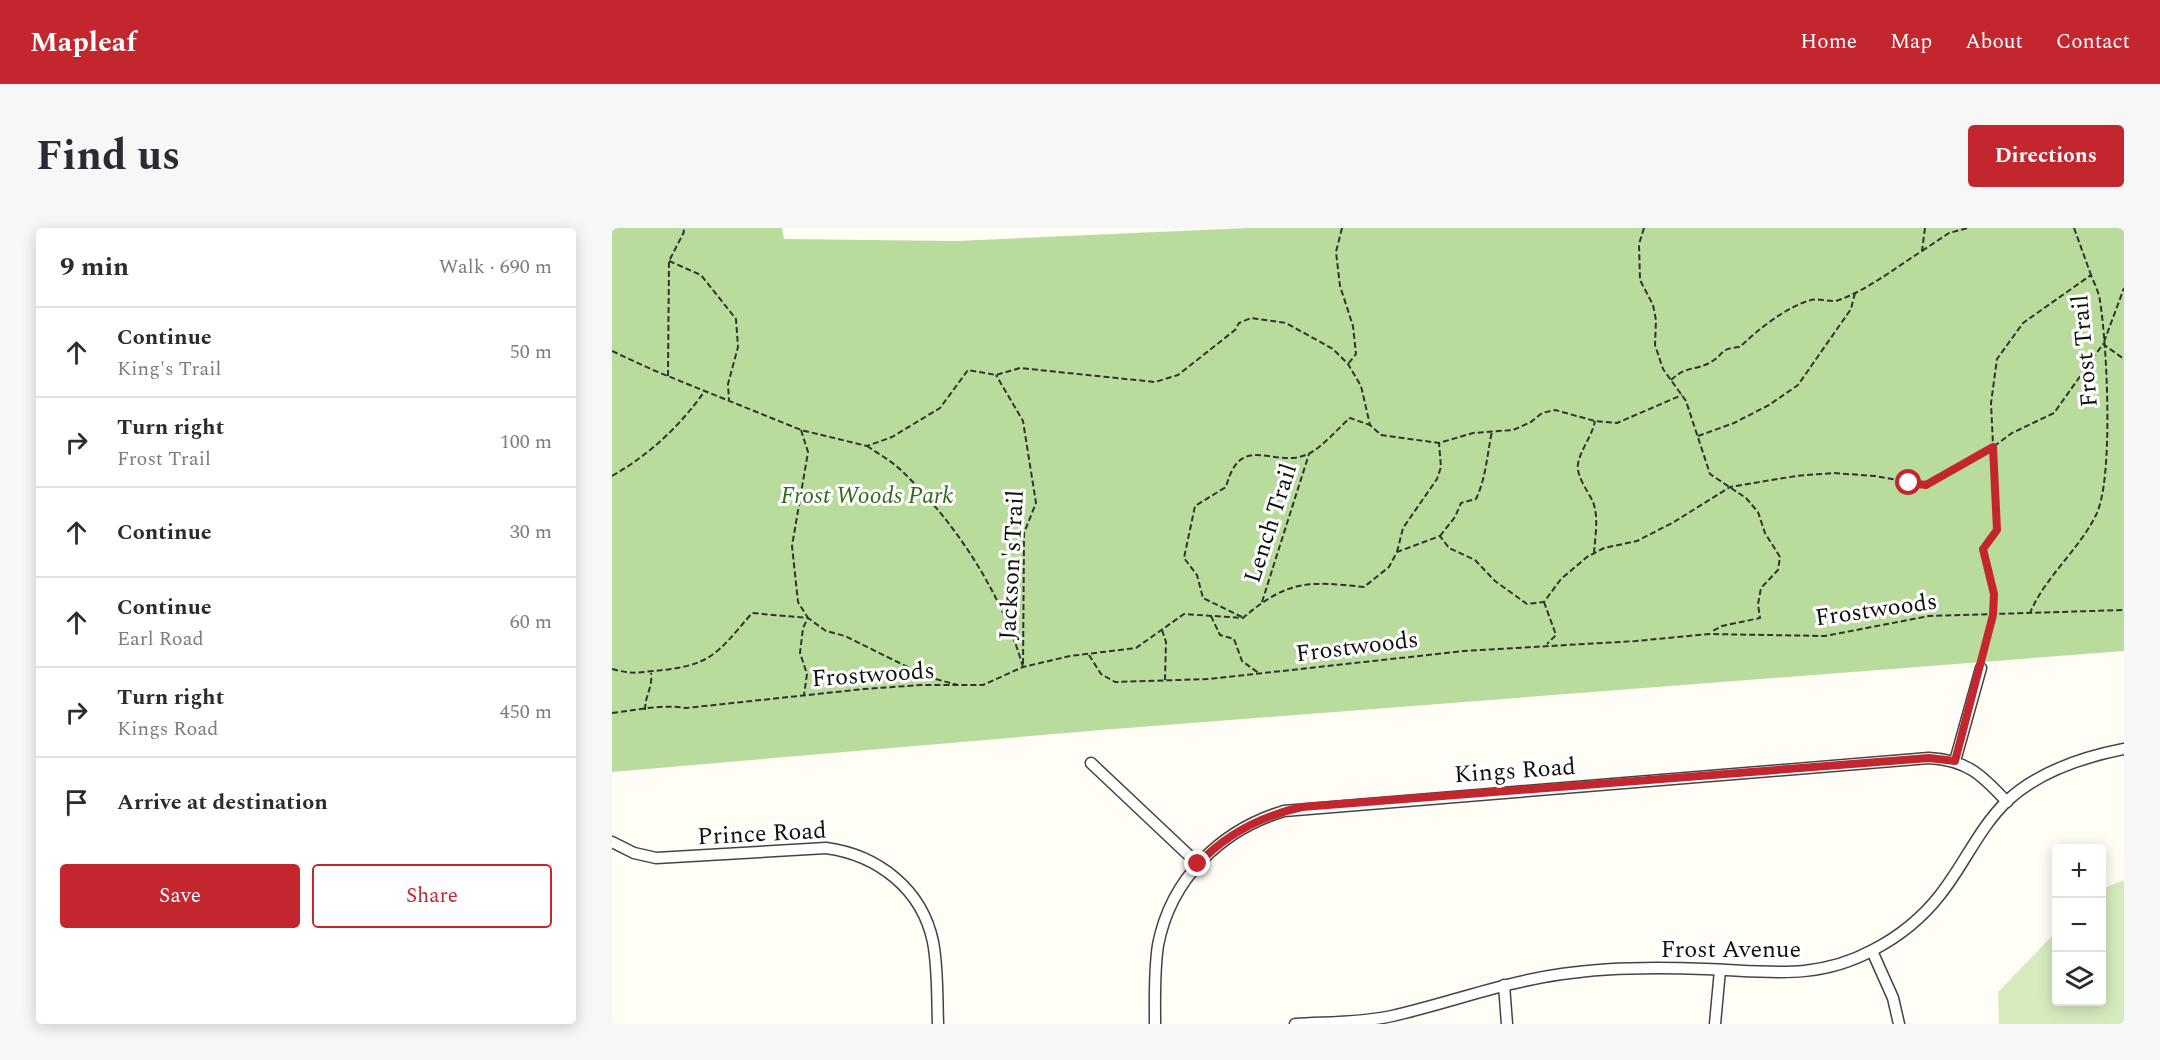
<!DOCTYPE html>
<html lang="en">
<head>
<meta charset="utf-8">
<style>
  :root { --surface:#fff; --page:#f7f7f7; --text:#2b2b33; --muted:#7c7c81; --line:#e1e1e2; --accent:#c4262e }
  body { margin:0; font-family:Spectral,serif; background:var(--page); color:var(--text) }
  .controls { position:absolute; right:18px; bottom:18px; display:grid; overflow:hidden; border-radius:6px; box-shadow:0 3px 15px #0003 }
  .controls button { width:54px; height:54px; display:grid; place-items:center; padding:0; border:0; border-bottom:2px solid var(--line); background:var(--surface); color:var(--text); font:30px sans-serif }
  .stop { position:absolute; width:18px; height:18px; margin:-14px; border:4px solid #c4262e; border-radius:50%; background:#fff }
  .stop.end { background:#c4262e; border-color:#fff; box-shadow:0 2px 6px #0008 }
  .list { margin:0; padding:0; list-style:none }
  h2 { display:flex; justify-content:space-between; align-items:center; height:78px; margin:0; padding:0 24px; font-size:26px }
  h2 small { font-size:20px; font-weight:400; color:var(--muted) }
  .list li { display:grid; grid-template-columns:39px 1fr auto; gap:18px; align-items:center; box-sizing:border-box; height:90px; padding:0 24px; border-top:2px solid var(--line) }
  .list b { display:block; font-size:22px; white-space:nowrap }
  .list p { margin:0; font-size:20px; white-space:nowrap; color:var(--muted) }
  .list em { font-size:20px; font-style:normal; color:var(--muted) }
  .actions { display:flex; gap:12px; padding:18px 24px }
  .actions a { flex:1; padding:14px 0; border:2px solid var(--accent); border-radius:6px; text-align:center; font-size:21px; color:var(--accent) }
  .actions .main { background:var(--accent); color:#fff }
  .icon { flex:none; width:33px; height:33px; fill:none; stroke:currentColor; stroke-width:2; stroke-linecap:round; stroke-linejoin:round }
  .map { position:relative; flex:none; width:1512px; height:796px; overflow:hidden; border-radius:6px }
  header { display:flex; align-items:center; gap:36px; box-sizing:border-box; height:84px; padding:0 30px; background:var(--accent); color:#fff }
  header strong { font-size:28px }
  nav { display:flex; gap:33px; margin-inline-start:auto; font-size:21px }
  .intro { display:flex; align-items:center; justify-content:space-between; box-sizing:border-box; height:144px; padding:0 36px }
  h1 { margin:0; font-size:42px }
  .button { padding:15px 27px; border-radius:6px; background:var(--accent); color:#fff; font-size:21px; font-weight:700 }
  main { display:flex; gap:36px; padding:0 36px }
  aside { flex:1; background:var(--surface); border-radius:6px; box-shadow:0 3px 15px #0003 }
  .map>svg:first-child { display:block }
  .green { fill:#d5ebbd }
  .forest { fill:#b9dc9c }
  .lines { fill:none; stroke-linecap:round; stroke-linejoin:round }
  .street-casing { stroke:#444; stroke-width:13 }
  .path { stroke:#333; stroke-width:2; stroke-dasharray:6 3; stroke-linecap:butt }
  .street { stroke:#fff; stroke-width:10 }
  .route { stroke:#c4262e; stroke-width:8 }
  .labels { text-anchor:middle; stroke-width:6; stroke-linejoin:round; paint-order:stroke }
  .street-label { font-size:24px; fill:#111; stroke:#fff }
  .park-label { font-size:24px; font-style:italic; fill:#2f6b1f; stroke:#fff }
</style>
</head>
<body>
<header>
<strong>Mapleaf</strong>
<nav><a>Home</a><a>Map</a><a>About</a><a>Contact</a></nav>
</header>
<div class="intro"><h1>Find us</h1><a class="button">Directions</a></div>
<main>
<aside>
<h2>9 min<small>Walk · 690 m</small></h2>
<ul class="list">
<li><svg class="icon" aria-label="ahead" viewBox="0 0 24 24"><path d="M12 20V5M6 11l6-6 6 6"/></svg><div><b>Continue</b><p>King's Trail</p></div><em>50 m</em></li>
<li><svg class="icon" aria-label="right" viewBox="0 0 24 24"><path d="M7 20v-9h11M14 6l5 5-5 5"/></svg><div><b>Turn right</b><p>Frost Trail</p></div><em>100 m</em></li>
<li><svg class="icon" aria-label="ahead" viewBox="0 0 24 24"><path d="M12 20V5M6 11l6-6 6 6"/></svg><div><b>Continue</b></div><em>30 m</em></li>
<li><svg class="icon" aria-label="ahead" viewBox="0 0 24 24"><path d="M12 20V5M6 11l6-6 6 6"/></svg><div><b>Continue</b><p>Earl Road</p></div><em>60 m</em></li>
<li><svg class="icon" aria-label="right" viewBox="0 0 24 24"><path d="M7 20v-9h11M14 6l5 5-5 5"/></svg><div><b>Turn right</b><p>Kings Road</p></div><em>450 m</em></li>
<li><svg class="icon" aria-label="arrive" viewBox="0 0 24 24"><path d="M6 21V4h12l-3 4 3 4H6"/></svg><div><b>Arrive at destination</b></div></li>
</ul>
<div class="actions"><a class="main">Save</a><a>Share</a></div>
</aside>
<div class="map">
<svg width="1512" height="796" viewBox="0 0 1512 796">
  <rect width="100%" height="100%" fill="#fffdf5"/>
  <polygon class="green" points="1512,652 1512,796 1387,796 1386,764 1444,704 1444,774 1490,774 1490,661"/>
  <polygon class="forest" points="0,0 170,0 172,11 345,13 636,0 1512,0 1512,423 489,502 0,544"/>
  <g class="lines">
    <defs>
      <g id="street">
        <polyline points="1343,533 1369,440"/>
        <polyline points="479,535 586,636"/>
        <path d="M0 614 22 625 44 630 214 620C266 627 310 661 321 714 326 740 325 769 326 796"/>
        <polyline points="1260,723 1281,770 1287,796"/>
        <polyline points="892,757 895,796"/>
        <path d="M543 796C543 770 542 743 546 717 559 650 609 602 672 583L1317 530C1355 532 1370 547 1395 574"/>
        <path d="M683 796C715 794 748 795 780 788 837 775 892 754 950 746 996 739 1047 739 1094 741 1154 743 1204 753 1261 722 1286 709 1310 690 1328 667 1352 637 1367 600 1395 573 1427 543 1471 529 1512 521"/>
        <polyline points="1103,796 1108,742"/>
      </g>
    </defs>
    <use href="#street" class="street-casing"/>
    <g class="path">
      <polyline points="730,0 724,24 728,58 741,98 744,126 736,136"/>
      <polyline points="1032,0 1027,16 1028,52 1041,77 1044,92 1043,117 1051,141 1074,173 1098,246 1134,270 1146,284 1153,305 1168,329 1166,342 1149,360 1146,376 1148,390 1110,398 1099,404"/>
      <polyline points="1462,0 1479,47"/>
      <polyline points="1310,23 1337,5 1356,0"/>
      <polyline points="57,33 89,47 124,91 126,119 116,156 117,172"/>
      <polyline points="1492,114 1512,60"/>
      <polyline points="0,123 41,142 189,202 255,218 280,209 328,180 356,142 384,147 408,140 543,154 566,147 623,102 627,95 639,90 674,95 721,121 736,136 749,158 758,197 769,207 827,215 861,205 901,202 919,194 930,185 943,182 983,193 1005,195 1070,167"/>
      <polyline points="56,148 57,33 72,4 71,0"/>
      <path d="M1059 152C1075 137 1084 143 1099 134 1114 125 1106 121 1128 119 1144 103 1173 80 1196 73 1206 69 1218 75 1227 72 1257 61 1283 40 1310 23L1313 0"/>
      <polyline points="189,202 196,224 180,318 186,374 196,390 191,400 188,425 195,446 192,467"/>
      <polyline points="1086,208 1122,195 1157,177 1186,157 1239,81 1243,65"/>
      <path d="M255 218C267 226 281 234 292 245 346 298 390 366 411 439L412 305 424 275 411 193 384 147"/>
      <path d="M0 248C37 227 68 198 92 164"/>
      <path d="M828 308 843 289 849 275 864 271C874 250 875 227 880 203"/>
      <polyline points="785,324 791,300 825,251 829,239 827,215"/>
      <path d="M982 325C983 309 987 290 981 274 976 263 964 248 966 236 969 220 979 211 983 193"/>
      <polyline points="650,374 697,226"/>
      <polyline points="932,374 944,407 935,416"/>
      <polyline points="599,388 608,407 622,411 630,433 648,446"/>
      <path d="M630 389 591 370 585 347 572 330 583 278 614 259C629 202 661 242 696 226 711 219 725 201 738 190L758 197"/>
      <polyline points="550,402 554,414 553,452"/>
      <polyline points="477,427 489,446 503,454 597,451 852,423 1024,413 1097,406 1213,408 1317,388 1512,382"/>
      <path d="M1370 431 1381 387 1382 366 1371 321 1385 301 1379 175 1385 131 1411 95 1479 47C1482 55 1487 64 1488 73 1495 116 1502 251 1484 287 1466 323 1433 349 1418 385"/>
      <path d="M0 441C19 446 22 445 41 443 99 438 104 427 140 385L196 390 214 403 233 408 316 449 346 457"/>
      <path d="M33 482C33 467 41 459 39 445"/>
      <path d="M0 485C26 482 49 476 74 480L252 461 309 457H371L411 439 458 428 524 420 572 386 631 390C675 352 696 353 752 359L777 339 785 324 828 308 837 320 863 332 883 353 915 376 932 374 949 351 975 329 992 320 1025 313 1062 294 1118 259 1184 248 1221 245 1263 248 1314 257 1381 219 1400 205 1442 185 1491 116 1512 131"/>
    </g>
    <use href="#street" class="street"/>
  </g>
  <g class="lines">
    <path class="route" d="M586 636C615 605 649 588 690 579L1317 530 1343 533 1381 387 1382 366 1371 321 1385 302 1381 219 1314 257 1297 255"/>
  </g>
  <g class="labels">
    <g class="street-label">
      <text transform="translate(1472 123) rotate(-95)" y="8">Frost Trail</text>
      <text transform="translate(658 295) rotate(-72)" y="8">Lench Trail</text>
      <text transform="translate(399 337) rotate(-87)" y="8">Jackson'sTrail</text>
      <text transform="translate(1264 381) rotate(-8)" y="8">Frostwoods</text>
      <text transform="translate(745 418) rotate(-7)" y="8">Frostwoods</text>
      <text transform="translate(261 446) rotate(-4)" y="8">Frostwoods</text>
      <text transform="translate(903 542) rotate(-4)" y="8">Kings Road</text>
      <text transform="translate(150 605) rotate(-3)" y="8">Prince Road</text>
      <text x="1119" y="729">Frost Avenue</text>
    </g>
    <g class="park-label">
      <text x="255" y="275">Frost Woods Park</text>
    </g>
  </g>
</svg>
<div class="controls">
<button>+</button>
<button>−</button>
<button><svg class="icon" aria-label="layers" viewBox="0 0 24 24"><path d="M12 4l9 5-9 5-9-5zM3 14l9 5 9-5"/></svg></button>
</div>
<div class="stop" style="left:1297px;top:255px"></div>
<div class="stop end" style="left:586px;top:636px"></div>
</div>
</main>
</body>
</html>
